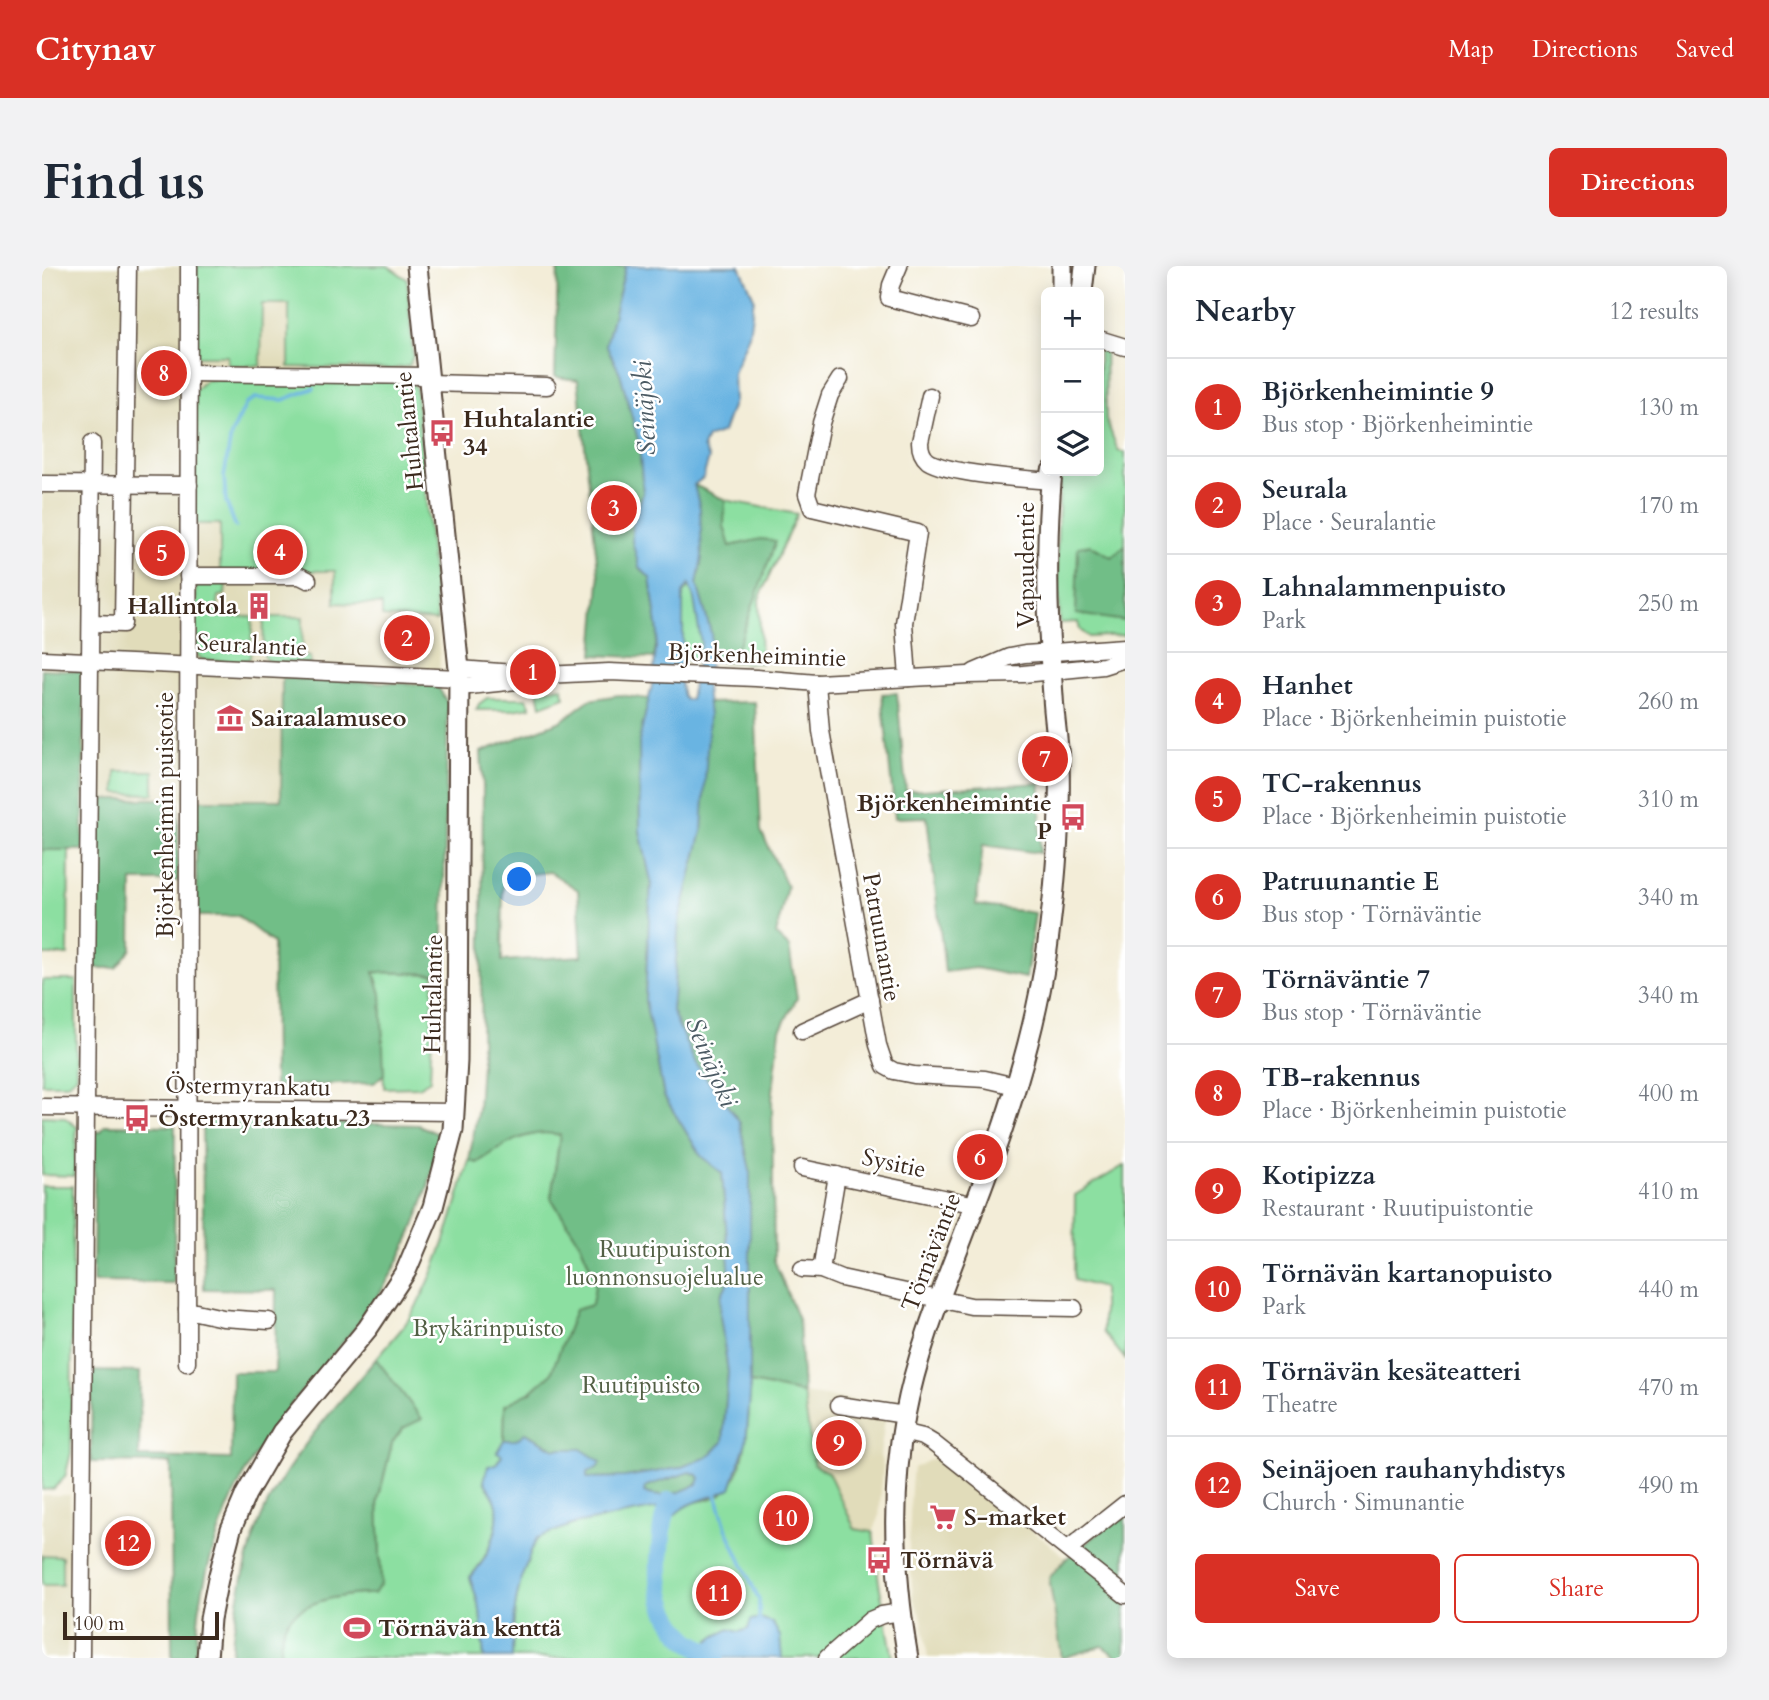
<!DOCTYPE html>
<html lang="en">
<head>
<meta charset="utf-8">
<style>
  :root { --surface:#fff; --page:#f2f2f3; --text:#1f2937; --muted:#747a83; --line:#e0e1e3; --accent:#d93025 }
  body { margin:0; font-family:Cardo,serif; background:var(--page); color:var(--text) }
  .controls { position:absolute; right:21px; top:21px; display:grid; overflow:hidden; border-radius:10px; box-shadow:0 4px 18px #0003 }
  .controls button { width:63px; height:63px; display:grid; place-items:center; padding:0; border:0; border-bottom:2px solid var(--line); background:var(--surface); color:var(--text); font:35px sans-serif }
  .scale { position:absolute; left:21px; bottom:18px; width:156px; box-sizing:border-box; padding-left:7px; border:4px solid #3b2a1e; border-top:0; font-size:19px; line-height:24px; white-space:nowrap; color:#3b2a1e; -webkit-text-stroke:5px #fff; paint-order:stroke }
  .you { position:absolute; left:478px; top:614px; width:24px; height:24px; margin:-18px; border:5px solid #fff; border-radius:50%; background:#1a73e8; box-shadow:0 0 0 10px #1a73e833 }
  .badge { display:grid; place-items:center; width:46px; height:46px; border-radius:50%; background:var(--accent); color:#fff; font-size:23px; font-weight:700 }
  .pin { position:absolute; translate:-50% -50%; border:4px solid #fff; box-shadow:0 2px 7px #0006 }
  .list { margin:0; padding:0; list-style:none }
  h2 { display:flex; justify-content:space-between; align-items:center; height:91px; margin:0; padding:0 28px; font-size:30px }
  h2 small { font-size:23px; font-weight:400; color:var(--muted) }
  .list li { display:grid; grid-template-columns:46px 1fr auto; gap:21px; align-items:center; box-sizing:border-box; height:98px; padding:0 28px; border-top:2px solid var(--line) }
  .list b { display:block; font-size:26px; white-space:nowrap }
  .list p { margin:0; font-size:23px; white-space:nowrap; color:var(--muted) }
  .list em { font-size:23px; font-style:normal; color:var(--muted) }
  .actions { display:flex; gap:14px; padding:21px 28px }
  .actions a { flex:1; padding:16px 0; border:2px solid var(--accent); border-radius:10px; text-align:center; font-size:24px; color:var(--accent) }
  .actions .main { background:var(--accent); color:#fff }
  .icon { flex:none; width:38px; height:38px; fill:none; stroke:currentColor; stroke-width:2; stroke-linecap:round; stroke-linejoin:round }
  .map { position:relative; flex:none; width:1083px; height:1392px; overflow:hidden; border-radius:10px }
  header { display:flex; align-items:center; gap:42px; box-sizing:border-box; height:98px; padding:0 35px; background:var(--accent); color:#fff }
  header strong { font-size:33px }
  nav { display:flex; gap:38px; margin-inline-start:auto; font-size:24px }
  .intro { display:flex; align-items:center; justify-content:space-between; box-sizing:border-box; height:168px; padding:0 42px }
  h1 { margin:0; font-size:49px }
  .button { padding:18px 32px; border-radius:10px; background:var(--accent); color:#fff; font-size:24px; font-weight:700 }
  main { display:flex; gap:42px; padding:0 42px }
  aside { flex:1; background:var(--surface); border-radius:10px; box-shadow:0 4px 18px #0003 }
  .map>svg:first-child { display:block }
  .built { fill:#e1dcba }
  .green { fill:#8cdfa1; stroke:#648460; stroke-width:2 }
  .forest { fill:#71be87; stroke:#567452; stroke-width:2; fill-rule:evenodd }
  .water { fill:#69b4e2; stroke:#526f80; stroke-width:2; fill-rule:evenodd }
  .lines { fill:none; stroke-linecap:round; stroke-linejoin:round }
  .stream { stroke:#69b4e2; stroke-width:3.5 }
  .river { stroke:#69b4e2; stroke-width:19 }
  .minor-casing { stroke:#57473a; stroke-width:19 }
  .major-casing { stroke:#57473a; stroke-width:23 }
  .minor { stroke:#fff; stroke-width:16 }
  .major { stroke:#fff; stroke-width:19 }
  .labels { text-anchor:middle; stroke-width:5; stroke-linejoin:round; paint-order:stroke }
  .poi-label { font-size:24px; font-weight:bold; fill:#3b2a1e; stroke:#fff; text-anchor:start }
  .street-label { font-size:24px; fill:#3b2a1e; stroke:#fff }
  .park-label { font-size:24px; fill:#536045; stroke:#fff }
  .water-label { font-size:26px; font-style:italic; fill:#4b5a63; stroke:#fff }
</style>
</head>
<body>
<header>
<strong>Citynav</strong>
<nav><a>Map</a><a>Directions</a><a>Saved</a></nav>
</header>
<div class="intro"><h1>Find us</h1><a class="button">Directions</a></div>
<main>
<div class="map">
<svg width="1083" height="1392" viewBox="0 0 1083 1392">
  <rect width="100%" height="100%" fill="#fff"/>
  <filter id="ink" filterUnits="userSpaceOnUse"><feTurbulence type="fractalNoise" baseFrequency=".0143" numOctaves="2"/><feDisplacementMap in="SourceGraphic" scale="14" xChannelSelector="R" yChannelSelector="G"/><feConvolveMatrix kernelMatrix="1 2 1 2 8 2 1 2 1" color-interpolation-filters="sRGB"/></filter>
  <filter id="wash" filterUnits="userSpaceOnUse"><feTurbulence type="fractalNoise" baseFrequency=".00686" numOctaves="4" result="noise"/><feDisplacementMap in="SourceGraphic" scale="28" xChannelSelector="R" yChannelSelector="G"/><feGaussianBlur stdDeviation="1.57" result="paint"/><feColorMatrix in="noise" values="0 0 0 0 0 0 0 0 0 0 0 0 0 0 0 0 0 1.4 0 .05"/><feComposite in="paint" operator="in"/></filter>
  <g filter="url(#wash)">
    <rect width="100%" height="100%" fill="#f3edd8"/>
    <g class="built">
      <polygon points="0,0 347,0 365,13 395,355 398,399 395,419 240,413 239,535 42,532 39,405 0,403"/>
      <polygon points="761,1127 845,1139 838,1190 841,1200 837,1252 831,1266 813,1263 786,1206 772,1200"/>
      <polygon points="896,1190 1025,1292 1007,1312 1020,1392 886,1392 880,1352 871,1332 867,1283 869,1220 871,1202"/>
      <polygon points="0,1229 28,1229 25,1392 0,1392"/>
    </g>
    <g class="green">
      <polygon points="155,0 346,0 365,13 371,90 367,100 349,103 247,101 247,38 220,38 219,100 186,99 185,90 154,90"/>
      <polygon points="1057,78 1063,80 1064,153 1076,185 1083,187 1083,369 1047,371 1038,364 1036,356 1018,357 1015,285 1018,214 1019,205 1057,205"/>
      <polygon points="164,114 367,114 374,122 395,355 340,351 340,339 293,337 293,305 178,305 178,258 150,258 153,124"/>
      <polygon points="652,219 683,234 755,248 717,333 719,397 639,394 641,389 641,327 655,312"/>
      <polygon points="159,315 184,316 183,329 176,330 176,350 211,351 208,392 203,396 161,394 154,388 154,318"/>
      <polygon points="222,351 261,351 260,390 268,391 269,398 233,397 224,394 221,386"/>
      <polygon points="520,421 523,431 499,440 496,424"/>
      <polygon points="445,432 484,432 489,441 470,444 434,444 437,438"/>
      <polygon points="74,505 112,505 112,528 74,527"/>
      <polygon points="0,584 27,584 26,689 0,689"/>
      <polygon points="332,706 392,708 388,814 376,821 342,822 339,728"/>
      <polygon points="0,714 34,714 34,810 25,818 0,818"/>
      <polygon points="0,850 22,851 35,861 32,910 0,909"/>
      <path d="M503 865 518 869 509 932 538 977 554 1014 550 1039 533 1044 509 1108 489 1126 463 1140 462 1174 455 1186 460 1189 442 1215C446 1222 454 1232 455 1240 458 1265 444 1294 428 1311L438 1344 442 1392H239C238 1377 239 1356 252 1346 272 1333 309 1327 332 1328L339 1317 336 1234 350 1177 361 1162 379 1152 334 1093C343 1082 353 1071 362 1060 394 1015 412 947 427 894L435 897 470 874Z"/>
      <polygon points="1083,899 1083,1093 1061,1066 1061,1022 1032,1014 1033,929"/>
      <polygon points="0,920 31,920 29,1187 23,1211 11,1223 0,1224"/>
      <path d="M708 1117 761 1127 772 1199 786 1206 813 1263 831 1266 837 1317 851 1392H470C471 1342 474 1318 495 1272L532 1258 616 1242 629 1252C647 1231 658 1239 678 1229 707 1213 707 1147 708 1117Z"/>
      <polygon points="0,1289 20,1290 20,1319 0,1319"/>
    </g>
    <g class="forest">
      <polygon points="516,0 584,0 564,79 578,107 597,177 601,227 590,258 597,301 608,312 616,366 612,392 551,389 557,315 536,114 513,111"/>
      <path d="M652 219 683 234 682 260 688 280 719 273 734 275 697 378C689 387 682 396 669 395V367L655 318 660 291Z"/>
      <polygon points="1048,279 1070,291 1083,279 1083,355 1034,348 1036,281"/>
      <polygon points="0,403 39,405 42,411 41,584 0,584"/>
      <polygon points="240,412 395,419 406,438 400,708 332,706 339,728 342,808 332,817 232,820 231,677 196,650 155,650 153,534 239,534"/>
      <polygon points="855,427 864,525 999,517 998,587 941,579 934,639 993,647 984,712 934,702 903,706 885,551 853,552 840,428"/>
      <path d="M577 429 607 433 597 475 598 565 609 615 603 734 622 830 659 890 680 906 688 1012 679 1030 678 1049 686 1106 681 1176 666 1191 637 1202 583 1211 544 1212 539 1183H513L484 1167 474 1174H462L463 1139 489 1126 509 1108 533 1044 550 1039 554 1014 538 977 509 932 518 869C486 861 460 880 435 897L427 894 436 842 439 798 441 520 439 486 519 455 547 434ZM508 606 536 624 540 690 460 695 461 620 480 609Z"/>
      <polygon points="713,436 719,565 745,620 734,669 747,681 755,732 738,764 730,834 732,994 757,1056 761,1127 708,1117 708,904 697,855 653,797 630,745 637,655 660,565 666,437"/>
      <polygon points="54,533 136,533 136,615 90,615 89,683 74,702 51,702"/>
      <path d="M163 854 377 859 398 869C387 933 360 1001 320 1053 291 1090 257 1125 229 1164 184 1229 154 1312 154 1392H130L129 1197 49 1196 50 1105 98 1106 97 1191 189 1193 190 1106H233L234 1024 162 1023 160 860Z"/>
      <polygon points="63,859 133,860 132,1017 51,1016 53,866 59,865"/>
      <path d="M334 1093 380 1153 361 1162 350 1177 336 1235 339 1317 332 1328C307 1327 249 1335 241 1364 238 1372 239 1384 239 1392H189C192 1345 205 1277 227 1235 255 1182 296 1138 334 1093Z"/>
      <path d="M648 1206 656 1209 658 1213 656 1218C639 1226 621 1235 602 1226L603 1221 608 1219Z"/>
      <polygon points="1083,1247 1083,1392 1077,1392 1060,1380 1020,1392 1007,1312 1025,1292"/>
    </g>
    <g class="water">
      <path d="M584 0H698L712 32 707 69 691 107 692 135 681 166 665 172 661 181 667 192 661 212 652 219 658 242 660 291 655 318 669 367 670 382 664 422 667 450 660 565 637 655 630 745 653 797 697 855 708 904V1130L704 1176 689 1222C669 1234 646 1233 630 1252L621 1250 616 1242 532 1258 495 1272C474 1318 471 1342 470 1392H442L438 1344 428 1311C445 1294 458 1266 455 1240 454 1232 446 1222 442 1215L446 1200 454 1198 460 1189 455 1186 462 1174H474L483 1167 513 1183H539L559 1196 555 1202 545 1206V1212L583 1211 637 1202 666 1191 681 1176 686 1106 678 1049 679 1030 688 1012 680 907 659 890 622 830 603 734 609 615 598 565 597 475 610 419 616 366 608 312 597 301 590 275V258L601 227 597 177 578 107 564 79ZM647 318 652 333 659 377 648 433 644 434 641 431 637 409 641 389V327ZM648 1206 656 1209 658 1212 656 1218C639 1226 621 1235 602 1226L603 1221 608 1219Z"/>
      <path d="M718 1352 730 1356 738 1370 740 1392H656C662 1375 672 1370 688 1363L697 1366 706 1363 709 1354Z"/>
    </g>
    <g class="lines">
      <g class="stream">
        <polyline points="194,261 184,236 182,211 189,169 204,138 213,132 241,134 272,122"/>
        <polyline points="674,1228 684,1262 717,1334 717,1355"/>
      </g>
      <path class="river" d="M628 1235C619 1255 620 1267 618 1288 615 1319 620 1351 646 1374 654 1381 666 1384 673 1392"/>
    </g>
  </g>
  <g filter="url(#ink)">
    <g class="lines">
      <defs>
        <g id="minor">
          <polyline points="857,0 849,19 847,32 929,53"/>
          <polyline points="1057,73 1083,81"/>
          <polyline points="146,107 386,110"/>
          <polyline points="798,113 788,129 779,157 765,228 770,242 876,267 862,357 866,412"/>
          <polyline points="386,117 505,120"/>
          <path d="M888 130 878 176C878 183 880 190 886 195 906 208 983 213 1009 215"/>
          <polyline points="0,218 147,219"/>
          <polyline points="146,310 258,310 266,314"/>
          <polyline points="49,357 81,358 86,0"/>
          <polyline points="0,393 417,412"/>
          <polyline points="417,403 502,409 567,406 714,412 775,417 926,409 981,408 1061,400 1083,393"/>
          <polyline points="932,406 967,391 983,388 1083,381"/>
          <polyline points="775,417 779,465 836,779 843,800 852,805 872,809 943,813 973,820"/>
          <polyline points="417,421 475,415"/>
          <polyline points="760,765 828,734"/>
          <polyline points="0,841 412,846"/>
          <polyline points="760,902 934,939"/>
          <polyline points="760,1003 779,1004 799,1012 929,1040 1032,1042"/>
          <polyline points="779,1004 795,909"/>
          <polyline points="145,1044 181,1052 227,1055"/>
          <polyline points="145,1097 147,0"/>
          <polyline points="797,1139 863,1149"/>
          <polyline points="860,1166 881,1171 891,1177 1083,1329"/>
          <polyline points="1026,1283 1083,1238"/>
          <polyline points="39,1392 50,177"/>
          <polyline points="785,1392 828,1354 840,1349 859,1346"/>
        </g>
        <g id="major">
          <polyline points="1020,0 1020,26"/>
          <polyline points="1040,26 1043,0"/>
          <polyline points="165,1392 168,1353 176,1313 189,1263 204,1228 240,1166 326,1062 364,1005 391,941 411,864 415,795 417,403 375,0"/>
          <path d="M866 1392C852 1311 848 1231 863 1150 877 1075 908 1007 934 936 964 857 991 775 1004 691 1013 626 1019 561 1017 496 1016 474 1012 452 1011 430 1005 355 1003 280 1010 205"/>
        </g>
      </defs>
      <use href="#minor" class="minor-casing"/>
      <use href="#major" class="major-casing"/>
      <use href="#minor" class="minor"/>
      <use href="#major" class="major"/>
    </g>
  </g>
  <defs>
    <symbol id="bus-bare" viewBox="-9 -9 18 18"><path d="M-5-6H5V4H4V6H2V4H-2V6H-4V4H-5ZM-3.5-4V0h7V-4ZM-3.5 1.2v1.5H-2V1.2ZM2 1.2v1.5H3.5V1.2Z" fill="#d1495b" stroke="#fff" stroke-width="2.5" paint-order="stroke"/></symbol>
    <symbol id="building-bare" viewBox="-9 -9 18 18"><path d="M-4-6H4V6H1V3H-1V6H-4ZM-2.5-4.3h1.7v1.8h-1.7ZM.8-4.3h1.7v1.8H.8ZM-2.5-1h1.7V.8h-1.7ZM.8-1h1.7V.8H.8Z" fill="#d1495b" stroke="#fff" stroke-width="2.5" paint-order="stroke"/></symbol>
    <symbol id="museum-bare" viewBox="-9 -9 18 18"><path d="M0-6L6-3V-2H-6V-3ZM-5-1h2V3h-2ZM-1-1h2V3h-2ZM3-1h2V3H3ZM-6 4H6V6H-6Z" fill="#d1495b" stroke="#fff" stroke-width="2.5" paint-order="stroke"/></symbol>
    <symbol id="supermarket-bare" viewBox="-9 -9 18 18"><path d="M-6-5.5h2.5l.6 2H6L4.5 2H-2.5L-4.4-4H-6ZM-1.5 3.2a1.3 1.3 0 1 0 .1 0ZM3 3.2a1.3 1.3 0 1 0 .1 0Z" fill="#d1495b" stroke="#fff" stroke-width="2.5" paint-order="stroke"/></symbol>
    <symbol id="stadium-bare" viewBox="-9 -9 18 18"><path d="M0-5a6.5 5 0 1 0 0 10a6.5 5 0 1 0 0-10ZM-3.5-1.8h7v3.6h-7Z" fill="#d1495b" stroke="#fff" stroke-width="2.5" paint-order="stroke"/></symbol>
  </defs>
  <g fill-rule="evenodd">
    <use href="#bus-bare" x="381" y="148" width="38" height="38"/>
    <use href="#building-bare" x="198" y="321" width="38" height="38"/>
    <use href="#museum-bare" x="169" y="433" width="38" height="38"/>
    <use href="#bus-bare" x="1012" y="532" width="38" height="38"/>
    <use href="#bus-bare" x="76" y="833" width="38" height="38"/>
    <use href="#supermarket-bare" x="882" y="1232" width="38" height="38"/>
    <use href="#bus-bare" x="818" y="1275" width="38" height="38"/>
    <use href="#stadium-bare" x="296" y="1343" width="38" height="38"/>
  </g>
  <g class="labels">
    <g class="poi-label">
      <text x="421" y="161">Huhtalantie<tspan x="421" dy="28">34</tspan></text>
      <text x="196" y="348" text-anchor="end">Hallintola</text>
      <text x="209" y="460">Sairaalamuseo</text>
      <text x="1010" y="545" text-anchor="end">Björkenheimintie<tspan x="1010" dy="28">P</tspan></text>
      <text x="116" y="860">Östermyrankatu 23</text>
      <text x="922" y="1259">S-market</text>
      <text x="858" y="1302">Törnävä</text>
      <text x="336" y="1370">Törnävän kenttä</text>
    </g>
    <g class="street-label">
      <text transform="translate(367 165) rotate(-96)" y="8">Huhtalantie</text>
      <text transform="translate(984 299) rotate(-90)" y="8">Vapaudentie</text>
      <text transform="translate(210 379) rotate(3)" y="8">Seuralantie</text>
      <text transform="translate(715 389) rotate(2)" y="8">Björkenheimintie</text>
      <text transform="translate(123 549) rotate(-90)" y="8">Björkenheimin puistotie</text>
      <text transform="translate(840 671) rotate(80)" y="8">Patruunantie</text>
      <text transform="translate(391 728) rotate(-89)" y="8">Huhtalantie</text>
      <text transform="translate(206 820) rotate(1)" y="8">Östermyrankatu</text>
      <text transform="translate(852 897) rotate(12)" y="8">Sysitie</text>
      <text transform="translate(889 986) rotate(-69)" y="8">Törnäväntie</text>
    </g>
    <g class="park-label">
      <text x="623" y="991">Ruutipuiston<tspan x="623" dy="28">luonnonsuojelualue</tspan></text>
      <text x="446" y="1070">Brykärinpuisto</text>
      <text x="599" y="1127">Ruutipuisto</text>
    </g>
    <g class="water-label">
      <text transform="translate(602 142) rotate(-93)" y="9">Seinäjoki</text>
      <text transform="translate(670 796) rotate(67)" y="9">Seinäjoki</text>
    </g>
  </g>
</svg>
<div class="controls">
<button>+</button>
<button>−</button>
<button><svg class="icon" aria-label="layers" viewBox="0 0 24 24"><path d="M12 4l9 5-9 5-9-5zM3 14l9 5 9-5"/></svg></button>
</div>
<div class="scale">100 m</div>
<div class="you"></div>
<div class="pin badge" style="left:491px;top:406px">1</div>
<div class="pin badge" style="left:365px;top:372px">2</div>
<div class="pin badge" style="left:572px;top:242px">3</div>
<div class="pin badge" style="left:238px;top:286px">4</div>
<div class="pin badge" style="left:120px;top:287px">5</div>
<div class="pin badge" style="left:938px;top:891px">6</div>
<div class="pin badge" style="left:1003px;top:493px">7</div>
<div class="pin badge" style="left:122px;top:107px">8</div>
<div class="pin badge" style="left:797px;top:1177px">9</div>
<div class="pin badge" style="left:744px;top:1252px">10</div>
<div class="pin badge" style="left:677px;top:1327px">11</div>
<div class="pin badge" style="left:86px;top:1277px">12</div>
</div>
<aside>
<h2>Nearby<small>12 results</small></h2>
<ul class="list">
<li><span class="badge">1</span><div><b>Björkenheimintie 9</b><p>Bus stop · Björkenheimintie</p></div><em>130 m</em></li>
<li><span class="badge">2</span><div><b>Seurala</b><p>Place · Seuralantie</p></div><em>170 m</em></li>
<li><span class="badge">3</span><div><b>Lahnalammenpuisto</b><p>Park</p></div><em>250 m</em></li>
<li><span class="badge">4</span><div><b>Hanhet</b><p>Place · Björkenheimin puistotie</p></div><em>260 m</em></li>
<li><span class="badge">5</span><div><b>TC-rakennus</b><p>Place · Björkenheimin puistotie</p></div><em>310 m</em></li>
<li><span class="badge">6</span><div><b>Patruunantie E</b><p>Bus stop · Törnäväntie</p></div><em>340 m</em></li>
<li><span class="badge">7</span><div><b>Törnäväntie 7</b><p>Bus stop · Törnäväntie</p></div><em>340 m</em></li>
<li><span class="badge">8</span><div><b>TB-rakennus</b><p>Place · Björkenheimin puistotie</p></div><em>400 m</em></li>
<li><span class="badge">9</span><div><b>Kotipizza</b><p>Restaurant · Ruutipuistontie</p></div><em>410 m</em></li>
<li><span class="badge">10</span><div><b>Törnävän kartanopuisto</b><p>Park</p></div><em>440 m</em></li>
<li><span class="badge">11</span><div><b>Törnävän kesäteatteri</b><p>Theatre</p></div><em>470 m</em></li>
<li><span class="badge">12</span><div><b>Seinäjoen rauhanyhdistys</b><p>Church · Simunantie</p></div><em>490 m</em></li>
</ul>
<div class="actions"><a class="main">Save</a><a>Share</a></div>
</aside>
</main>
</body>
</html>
